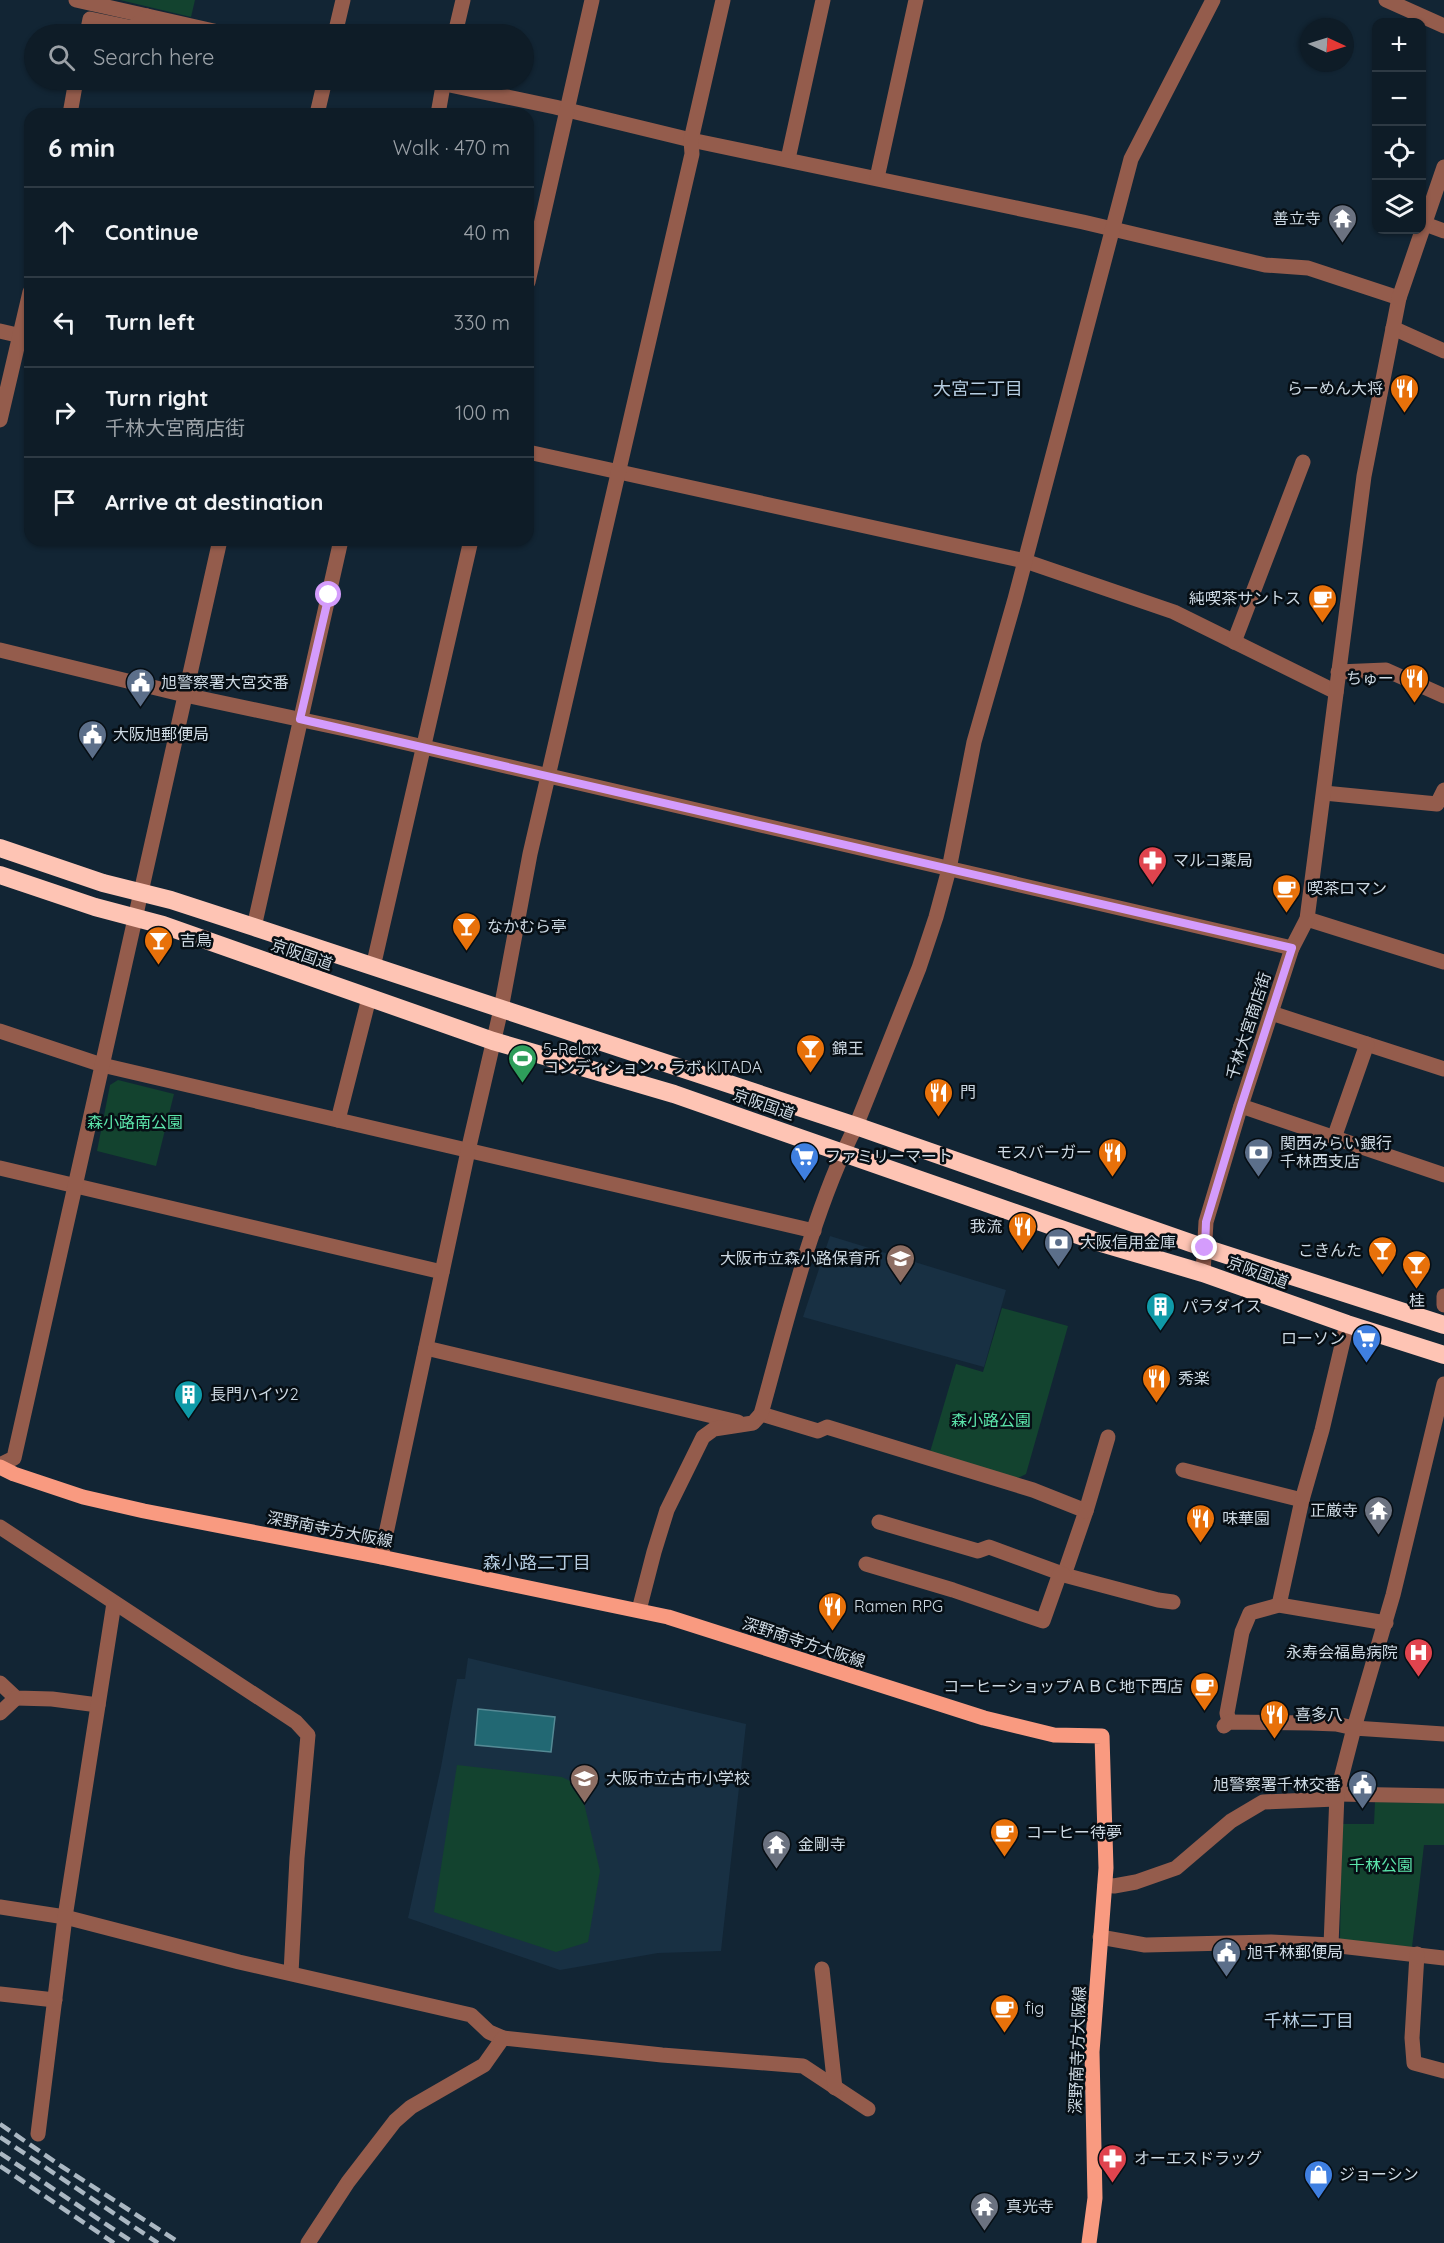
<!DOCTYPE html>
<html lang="en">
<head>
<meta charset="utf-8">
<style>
  :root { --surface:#0e1c27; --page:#1c2933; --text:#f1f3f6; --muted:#9ba1a7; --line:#2e3a44 }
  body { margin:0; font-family:Quicksand,"Noto Sans JP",sans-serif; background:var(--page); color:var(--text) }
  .controls { position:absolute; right:18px; top:18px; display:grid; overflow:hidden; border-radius:12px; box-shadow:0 2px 4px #0004 }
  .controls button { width:54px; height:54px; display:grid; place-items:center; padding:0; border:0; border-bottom:2px solid var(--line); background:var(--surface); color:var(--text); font:30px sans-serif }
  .compass { position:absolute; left:1300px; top:18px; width:54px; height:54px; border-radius:50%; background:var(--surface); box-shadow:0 2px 4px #0004; rotate:94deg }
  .stop { position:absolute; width:18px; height:18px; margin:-14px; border:4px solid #d49cfc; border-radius:50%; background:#fff }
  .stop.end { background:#d49cfc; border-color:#fff; box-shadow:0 2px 6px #0008 }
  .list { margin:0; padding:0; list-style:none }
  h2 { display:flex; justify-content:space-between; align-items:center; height:78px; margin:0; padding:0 24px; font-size:26px }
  h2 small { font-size:20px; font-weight:400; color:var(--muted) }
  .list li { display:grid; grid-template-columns:39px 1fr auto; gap:18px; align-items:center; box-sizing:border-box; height:90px; padding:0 24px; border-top:2px solid var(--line) }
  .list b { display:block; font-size:22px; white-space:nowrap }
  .list p { margin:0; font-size:20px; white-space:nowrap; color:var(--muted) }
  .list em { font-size:20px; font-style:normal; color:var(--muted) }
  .icon { flex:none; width:33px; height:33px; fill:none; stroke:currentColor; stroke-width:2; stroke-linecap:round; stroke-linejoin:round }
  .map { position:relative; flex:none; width:1444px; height:2243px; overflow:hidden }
  .search { position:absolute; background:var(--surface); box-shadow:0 2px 4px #0004; left:24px; top:24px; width:510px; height:66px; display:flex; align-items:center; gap:15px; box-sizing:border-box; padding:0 21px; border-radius:33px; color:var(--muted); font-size:22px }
  .panel { position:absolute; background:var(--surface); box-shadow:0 2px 4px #0004; left:24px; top:108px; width:510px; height:438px; border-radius:18px }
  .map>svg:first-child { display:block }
  .built { fill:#183043 }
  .green { fill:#13432f }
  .water { fill:#226873; stroke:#558a95; stroke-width:1.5 }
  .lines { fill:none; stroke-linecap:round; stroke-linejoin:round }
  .minor { stroke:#945c4c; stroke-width:15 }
  .major { stroke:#f99a80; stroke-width:15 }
  .highway { stroke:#fec4b4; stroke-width:18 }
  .rail { stroke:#aab7c2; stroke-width:4.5; stroke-dasharray:12 6; stroke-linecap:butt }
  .route { stroke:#d49cfc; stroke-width:8 }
  .labels { text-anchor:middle; stroke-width:5; stroke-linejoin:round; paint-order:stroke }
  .poi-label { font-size:16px; fill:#cdd9e3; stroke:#060e14; text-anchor:start }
  .street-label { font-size:16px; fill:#cdd9e3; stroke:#060e14 }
  .park-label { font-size:16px; fill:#5be4aa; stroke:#060e14 }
  .neighbourhood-label { font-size:18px; fill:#b5cce0; stroke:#060e14 }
</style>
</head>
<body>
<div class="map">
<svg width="1444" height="2243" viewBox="0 0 1444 2243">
  <rect width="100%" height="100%" fill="#122534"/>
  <g class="built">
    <polygon points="830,1236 1006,1290 984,1367 803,1317"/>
    <polygon points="468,1658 746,1724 721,1951 658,1953 560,1970 408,1918 441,1767 457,1679 465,1679"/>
  </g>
  <g class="green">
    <polygon points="120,0 195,0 191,17"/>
    <polygon points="118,1080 174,1094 156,1166 97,1151 110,1085"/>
    <polygon points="1002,1308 1068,1326 1026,1474 1016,1479 930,1452 956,1364 983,1372"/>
    <polygon points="457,1765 562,1777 580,1786 600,1871 588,1942 556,1952 434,1912"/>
    <polygon points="1375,1802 1444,1803 1444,1845 1424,1845 1412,1947 1340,1940 1342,1824 1374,1824"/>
  </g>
  <polygon class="water" points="478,1709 555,1717 551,1752 475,1745"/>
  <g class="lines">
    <g class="minor">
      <polyline points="76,0 227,34"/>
      <polyline points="1386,0 1444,26"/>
      <polyline points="87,34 90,19 133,28 147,16"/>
      <polyline points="335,34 343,0"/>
      <polyline points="455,34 463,0"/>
      <polyline points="426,80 555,107 691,140 1083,222 1265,265 1308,268 1399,298"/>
      <polyline points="70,114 76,80"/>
      <polyline points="317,114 325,80"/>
      <polyline points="438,114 444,80"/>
      <polyline points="788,159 823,0"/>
      <polyline points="877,178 916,0"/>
      <polyline points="1425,224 1444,231"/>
      <polyline points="528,282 592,0"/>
      <polyline points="1393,328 1444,351"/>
      <polyline points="0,331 30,338"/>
      <polyline points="0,420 30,292"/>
      <polyline points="528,452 1025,561 1174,612 1336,692"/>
      <polyline points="1234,642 1303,462"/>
      <polyline points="0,650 185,695 359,732 1292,948"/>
      <polyline points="1338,672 1386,670 1444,696"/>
      <polyline points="1324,793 1437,804 1444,790"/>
      <polyline points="1307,919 1444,962"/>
      <polyline points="254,927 341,540"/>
      <polyline points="373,967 471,540"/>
      <polyline points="1271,1013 1444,1069"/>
      <polyline points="0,1031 102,1065 814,1231"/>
      <polyline points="1241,1106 1444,1175"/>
      <polyline points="338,1120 369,998"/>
      <polyline points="1334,1138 1367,1044"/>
      <polyline points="0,1168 442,1272"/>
      <polyline points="1203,1273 1206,1222 1238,1115 1292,948 1307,919 1364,476 1399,298 1444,167"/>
      <polyline points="1444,1296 1444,1305"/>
      <polyline points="426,1348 738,1422"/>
      <polyline points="761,1414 818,1431 827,1427 1033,1490 1086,1511 1064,1575 1158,1600 1173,1602"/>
      <polyline points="0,1465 14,1458 220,540"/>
      <polyline points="1183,1470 1302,1500"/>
      <polyline points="1086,1511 1108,1437"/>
      <polyline points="879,1522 978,1551 989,1547 1060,1573"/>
      <polyline points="0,1527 296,1722 308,1735 297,1858 291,1973"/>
      <polyline points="381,1557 468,1151 501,1009 530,854 692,154 691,140 723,0"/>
      <polyline points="866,1564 953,1590 1043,1621 1060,1573 1064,1575"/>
      <polyline points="1279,1605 1302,1500 1322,1430 1347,1324"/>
      <path d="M639 1610 654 1552 667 1510 703 1437 714 1429 753 1423 761 1414C787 1321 812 1212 856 1126L919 968 936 917 949 869 974 742 1015 599 1131 159 1213 0"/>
      <polyline points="0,1683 16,1698 52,1699 98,1705"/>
      <polyline points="0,1713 16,1698"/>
      <polyline points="1229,1722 1227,1713 1242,1632 1250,1613 1279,1605 1386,1623"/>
      <polyline points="1224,1726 1229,1722 1310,1723 1336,1724 1354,1728 1444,1734"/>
      <polyline points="1337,1794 1444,1796"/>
      <polyline points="1105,1885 1114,1886 1136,1882 1176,1868 1231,1821 1263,1802 1336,1799"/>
      <polyline points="0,1907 65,1917 239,1962 471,2015 489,2032 503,2038 662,2055 803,2066 868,2109"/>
      <polyline points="1100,1937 1145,1945 1271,1942 1331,1945 1444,1958"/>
      <polyline points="1331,1945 1337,1794 1354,1728 1393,1595 1444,1384"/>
      <polyline points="1417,1954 1412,2038 1414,2063 1444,2071"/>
      <polyline points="822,1969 835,2088"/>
      <polyline points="0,1994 55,2000"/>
      <polyline points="38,2134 65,1917 114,1603"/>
      <polyline points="308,2243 348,2182 395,2121 411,2107 484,2065 503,2038"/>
    </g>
    <polyline class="major" points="0,1467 14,1474 83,1497 144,1511 381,1557 668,1617 984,1718 1054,1735 1102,1736 1106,1868 1092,2052 1095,2198 1089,2243"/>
    <g class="highway">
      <polyline points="0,848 103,883 171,900 254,927 856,1126 1205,1248 1444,1325"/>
      <polyline points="0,875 95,907 163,925 493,1041 674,1094 1098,1242 1203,1273 1347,1324 1444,1355"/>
    </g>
    <g class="rail">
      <polyline points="0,2124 61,2166 180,2243"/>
      <polyline points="0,2137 158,2243"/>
      <polyline points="0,2153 134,2243"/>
      <polyline points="0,2166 114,2243"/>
    </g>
  </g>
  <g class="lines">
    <polyline class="route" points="329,595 300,719 1292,948 1241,1106 1206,1222 1205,1248"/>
  </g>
  <defs>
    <symbol id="temple-pin" viewBox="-11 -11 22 30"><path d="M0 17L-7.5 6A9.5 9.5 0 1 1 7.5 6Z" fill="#6b7280" stroke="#060e14"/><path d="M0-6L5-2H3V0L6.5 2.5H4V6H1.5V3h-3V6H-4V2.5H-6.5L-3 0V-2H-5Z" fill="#fff"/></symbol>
    <symbol id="restaurant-pin" viewBox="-11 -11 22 30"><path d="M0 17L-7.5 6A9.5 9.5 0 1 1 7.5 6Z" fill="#e8710a" stroke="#060e14"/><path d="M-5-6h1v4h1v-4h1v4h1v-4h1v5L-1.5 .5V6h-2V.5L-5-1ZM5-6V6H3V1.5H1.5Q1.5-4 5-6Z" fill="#fff"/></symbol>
    <symbol id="cafe-pin" viewBox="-11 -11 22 30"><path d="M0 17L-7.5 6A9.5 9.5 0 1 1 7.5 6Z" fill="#e8710a" stroke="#060e14"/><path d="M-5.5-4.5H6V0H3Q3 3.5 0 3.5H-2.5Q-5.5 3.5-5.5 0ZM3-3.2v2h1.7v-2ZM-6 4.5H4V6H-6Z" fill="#fff"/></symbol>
    <symbol id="civic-pin" viewBox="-11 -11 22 30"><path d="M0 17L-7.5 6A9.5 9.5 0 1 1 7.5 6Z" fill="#5c6f8a" stroke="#060e14"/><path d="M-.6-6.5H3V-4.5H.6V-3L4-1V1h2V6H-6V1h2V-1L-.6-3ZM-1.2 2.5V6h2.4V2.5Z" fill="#fff"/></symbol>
    <symbol id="pharmacy-pin" viewBox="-11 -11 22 30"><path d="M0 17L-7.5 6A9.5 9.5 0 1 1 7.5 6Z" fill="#e0444e" stroke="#060e14"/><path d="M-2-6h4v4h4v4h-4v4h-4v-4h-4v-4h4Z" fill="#fff"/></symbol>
    <symbol id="bar-pin" viewBox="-11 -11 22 30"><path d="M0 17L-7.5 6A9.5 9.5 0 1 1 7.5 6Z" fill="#e8710a" stroke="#060e14"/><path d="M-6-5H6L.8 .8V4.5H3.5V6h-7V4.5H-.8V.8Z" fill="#fff"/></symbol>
    <symbol id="stadium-pin" viewBox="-11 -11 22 30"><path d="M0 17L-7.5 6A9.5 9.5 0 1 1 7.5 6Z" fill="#2e9e5b" stroke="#060e14"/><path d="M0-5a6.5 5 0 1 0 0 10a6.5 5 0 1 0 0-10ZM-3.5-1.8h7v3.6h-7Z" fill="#fff"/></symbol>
    <symbol id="bank-pin" viewBox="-11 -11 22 30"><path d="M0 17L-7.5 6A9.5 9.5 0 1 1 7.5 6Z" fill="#5c6f8a" stroke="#060e14"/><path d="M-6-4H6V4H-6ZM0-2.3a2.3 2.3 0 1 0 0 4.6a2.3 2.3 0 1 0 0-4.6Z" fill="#fff"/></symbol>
    <symbol id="supermarket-pin" viewBox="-11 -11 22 30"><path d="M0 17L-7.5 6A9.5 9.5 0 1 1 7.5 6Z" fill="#3f7fe0" stroke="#060e14"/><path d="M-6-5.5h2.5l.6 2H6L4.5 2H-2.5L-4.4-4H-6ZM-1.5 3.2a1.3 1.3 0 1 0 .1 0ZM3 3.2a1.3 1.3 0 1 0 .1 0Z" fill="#fff"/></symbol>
    <symbol id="school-pin" viewBox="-11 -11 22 30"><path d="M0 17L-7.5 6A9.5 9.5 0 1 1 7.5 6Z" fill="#8d6e63" stroke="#060e14"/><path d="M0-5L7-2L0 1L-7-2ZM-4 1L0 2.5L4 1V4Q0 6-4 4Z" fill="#fff"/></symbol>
    <symbol id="building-pin" viewBox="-11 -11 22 30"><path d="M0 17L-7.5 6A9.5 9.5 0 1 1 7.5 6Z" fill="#0f9aa8" stroke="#060e14"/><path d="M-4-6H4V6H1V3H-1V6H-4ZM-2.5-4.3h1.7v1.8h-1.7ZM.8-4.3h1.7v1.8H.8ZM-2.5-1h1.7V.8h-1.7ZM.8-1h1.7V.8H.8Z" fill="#fff"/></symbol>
    <symbol id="hospital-pin" viewBox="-11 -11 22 30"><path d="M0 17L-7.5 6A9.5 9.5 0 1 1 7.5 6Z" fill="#e0444e" stroke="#060e14"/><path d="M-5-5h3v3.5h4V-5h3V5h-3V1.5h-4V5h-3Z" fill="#fff"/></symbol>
    <symbol id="shop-pin" viewBox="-11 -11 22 30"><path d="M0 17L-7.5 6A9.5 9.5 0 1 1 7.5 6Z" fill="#3f7fe0" stroke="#060e14"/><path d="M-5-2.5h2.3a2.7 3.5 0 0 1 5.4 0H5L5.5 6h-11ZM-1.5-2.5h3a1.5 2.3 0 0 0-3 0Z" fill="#fff"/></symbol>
  </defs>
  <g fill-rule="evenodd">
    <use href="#temple-pin" x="1326" y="202" width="33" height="45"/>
    <use href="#restaurant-pin" x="1388" y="372" width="33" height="45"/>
    <use href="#cafe-pin" x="1306" y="582" width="33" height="45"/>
    <use href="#restaurant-pin" x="1398" y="662" width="33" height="45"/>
    <use href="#civic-pin" x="124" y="666" width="33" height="45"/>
    <use href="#civic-pin" x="76" y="718" width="33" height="45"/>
    <use href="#pharmacy-pin" x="1136" y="844" width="33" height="45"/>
    <use href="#cafe-pin" x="1270" y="872" width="33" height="45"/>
    <use href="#bar-pin" x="450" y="910" width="33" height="45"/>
    <use href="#bar-pin" x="142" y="924" width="33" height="45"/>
    <use href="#bar-pin" x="794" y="1032" width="33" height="45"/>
    <use href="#stadium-pin" x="506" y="1042" width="33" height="45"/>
    <use href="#restaurant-pin" x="922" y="1076" width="33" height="45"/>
    <use href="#restaurant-pin" x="1096" y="1136" width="33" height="45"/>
    <use href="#bank-pin" x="1242" y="1136" width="33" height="45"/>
    <use href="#supermarket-pin" x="788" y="1140" width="33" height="45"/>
    <use href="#restaurant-pin" x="1006" y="1210" width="33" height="45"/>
    <use href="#bank-pin" x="1042" y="1226" width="33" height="45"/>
    <use href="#bar-pin" x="1366" y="1234" width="33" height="45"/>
    <use href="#school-pin" x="884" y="1242" width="33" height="45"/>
    <use href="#bar-pin" x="1400" y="1248" width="33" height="45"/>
    <use href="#building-pin" x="1144" y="1290" width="33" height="45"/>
    <use href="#supermarket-pin" x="1350" y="1322" width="33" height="45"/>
    <use href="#restaurant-pin" x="1140" y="1362" width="33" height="45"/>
    <use href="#building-pin" x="172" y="1378" width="33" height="45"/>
    <use href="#temple-pin" x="1362" y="1494" width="33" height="45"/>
    <use href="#restaurant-pin" x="1184" y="1502" width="33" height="45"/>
    <use href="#restaurant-pin" x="816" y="1590" width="33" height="45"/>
    <use href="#hospital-pin" x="1402" y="1636" width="33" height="45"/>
    <use href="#cafe-pin" x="1188" y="1670" width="33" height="45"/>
    <use href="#restaurant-pin" x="1258" y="1698" width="33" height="45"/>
    <use href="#school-pin" x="568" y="1762" width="33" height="45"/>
    <use href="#civic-pin" x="1346" y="1768" width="33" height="45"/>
    <use href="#cafe-pin" x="988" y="1816" width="33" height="45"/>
    <use href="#temple-pin" x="760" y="1828" width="33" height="45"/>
    <use href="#civic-pin" x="1210" y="1936" width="33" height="45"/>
    <use href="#cafe-pin" x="988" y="1992" width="33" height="45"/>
    <use href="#pharmacy-pin" x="1096" y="2142" width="33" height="45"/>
    <use href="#shop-pin" x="1302" y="2158" width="33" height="45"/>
    <use href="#temple-pin" x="968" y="2190" width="33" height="45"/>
  </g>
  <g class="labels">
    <g class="poi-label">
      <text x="1321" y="224" text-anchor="end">善立寺</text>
      <text x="1383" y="394" text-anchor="end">らーめん大将</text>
      <text x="1301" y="604" text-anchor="end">純喫茶サントス</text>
      <text x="1394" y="684" text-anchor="end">ちゅー</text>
      <text x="161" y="688">旭警察署大宮交番</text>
      <text x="113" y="740">大阪旭郵便局</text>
      <text x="1173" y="866">マルコ薬局</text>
      <text x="1307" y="894">喫茶ロマン</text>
      <text x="487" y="932">なかむら亭</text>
      <text x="180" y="946">吉鳥</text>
      <text x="832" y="1054">錦王</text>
      <text x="543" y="1055">5-Relax<tspan x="543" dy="18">コンディション・ラボ KITADA</tspan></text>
      <text x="960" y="1098">門</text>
      <text x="1280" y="1149">関西みらい銀行<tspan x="1280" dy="18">千林西支店</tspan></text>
      <text x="1092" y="1158" text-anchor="end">モスバーガー</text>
      <text x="825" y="1162">ファミリーマート</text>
      <text x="1002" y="1232" text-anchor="end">我流</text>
      <text x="1080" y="1248">大阪信用金庫</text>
      <text x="1362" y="1256" text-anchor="end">こきんた</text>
      <text x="880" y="1264" text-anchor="end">大阪市立森小路保育所</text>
      <text x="1417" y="1306" text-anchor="middle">桂</text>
      <text x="1182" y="1312">パラダイス</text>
      <text x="1345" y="1344" text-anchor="end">ローソン</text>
      <text x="1178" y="1384">秀楽</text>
      <text x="210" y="1400">長門ハイツ2</text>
      <text x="1358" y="1516" text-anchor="end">正厳寺</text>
      <text x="1222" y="1524">味華園</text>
      <text x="854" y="1612">Ramen RPG</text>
      <text x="1398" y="1658" text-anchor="end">永寿会福島病院</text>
      <text x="1183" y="1692" text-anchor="end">コーヒーショップＡＢＣ地下西店</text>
      <text x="1295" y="1720">喜多八</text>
      <text x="606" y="1784">大阪市立古市小学校</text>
      <text x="1341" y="1790" text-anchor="end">旭警察署千林交番</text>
      <text x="1026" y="1838">コーヒー待夢</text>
      <text x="798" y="1850">金剛寺</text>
      <text x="1247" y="1958">旭千林郵便局</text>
      <text x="1025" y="2014">fig</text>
      <text x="1134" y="2164">オーエスドラッグ</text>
      <text x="1339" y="2180">ジョーシン</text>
      <text x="1006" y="2212">真光寺</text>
    </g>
    <g class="street-label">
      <text transform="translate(302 954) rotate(19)" y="6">京阪国道</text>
      <text transform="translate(1248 1026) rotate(-72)" y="6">千林大宮商店街</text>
      <text transform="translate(764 1104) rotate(19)" y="6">京阪国道</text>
      <text transform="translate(1258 1272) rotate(20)" y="6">京阪国道</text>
      <text transform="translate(330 1529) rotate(11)" y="6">深野南寺方大阪線</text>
      <text transform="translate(804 1642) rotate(18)" y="6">深野南寺方大阪線</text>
      <text transform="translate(1077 2050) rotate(-88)" y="6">深野南寺方大阪線</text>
    </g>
    <g class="park-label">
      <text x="135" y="1128">森小路南公園</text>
      <text x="991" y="1426">森小路公園</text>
      <text x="1381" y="1871">千林公園</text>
    </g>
    <g class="neighbourhood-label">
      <text x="978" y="395">大宮二丁目</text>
      <text x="537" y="1569">森小路二丁目</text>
      <text x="1309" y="2027">千林二丁目</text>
    </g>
  </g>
</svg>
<div class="controls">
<button>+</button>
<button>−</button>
<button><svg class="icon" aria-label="locate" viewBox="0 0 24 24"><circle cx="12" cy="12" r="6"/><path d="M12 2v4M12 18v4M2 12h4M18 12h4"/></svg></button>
<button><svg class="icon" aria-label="layers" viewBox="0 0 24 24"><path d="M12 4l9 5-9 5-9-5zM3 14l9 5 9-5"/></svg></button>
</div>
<svg class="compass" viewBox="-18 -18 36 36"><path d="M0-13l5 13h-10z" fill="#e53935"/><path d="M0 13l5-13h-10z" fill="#9ba1a7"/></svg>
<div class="stop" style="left:329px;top:595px"></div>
<div class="stop end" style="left:1205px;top:1248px"></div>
<div class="search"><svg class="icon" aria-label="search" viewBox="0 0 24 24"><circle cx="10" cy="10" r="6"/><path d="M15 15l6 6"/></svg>Search here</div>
<section class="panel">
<h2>6 min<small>Walk · 470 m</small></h2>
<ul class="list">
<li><svg class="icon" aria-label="ahead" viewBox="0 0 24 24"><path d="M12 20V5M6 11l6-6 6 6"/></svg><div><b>Continue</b></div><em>40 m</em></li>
<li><svg class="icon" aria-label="left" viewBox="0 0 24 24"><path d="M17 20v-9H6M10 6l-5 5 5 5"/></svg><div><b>Turn left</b></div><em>330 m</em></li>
<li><svg class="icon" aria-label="right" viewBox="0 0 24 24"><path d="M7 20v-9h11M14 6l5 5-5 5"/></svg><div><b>Turn right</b><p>千林大宮商店街</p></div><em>100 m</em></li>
<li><svg class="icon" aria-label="arrive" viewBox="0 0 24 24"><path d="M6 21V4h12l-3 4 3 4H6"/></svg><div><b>Arrive at destination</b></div></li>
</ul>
</section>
</div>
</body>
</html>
